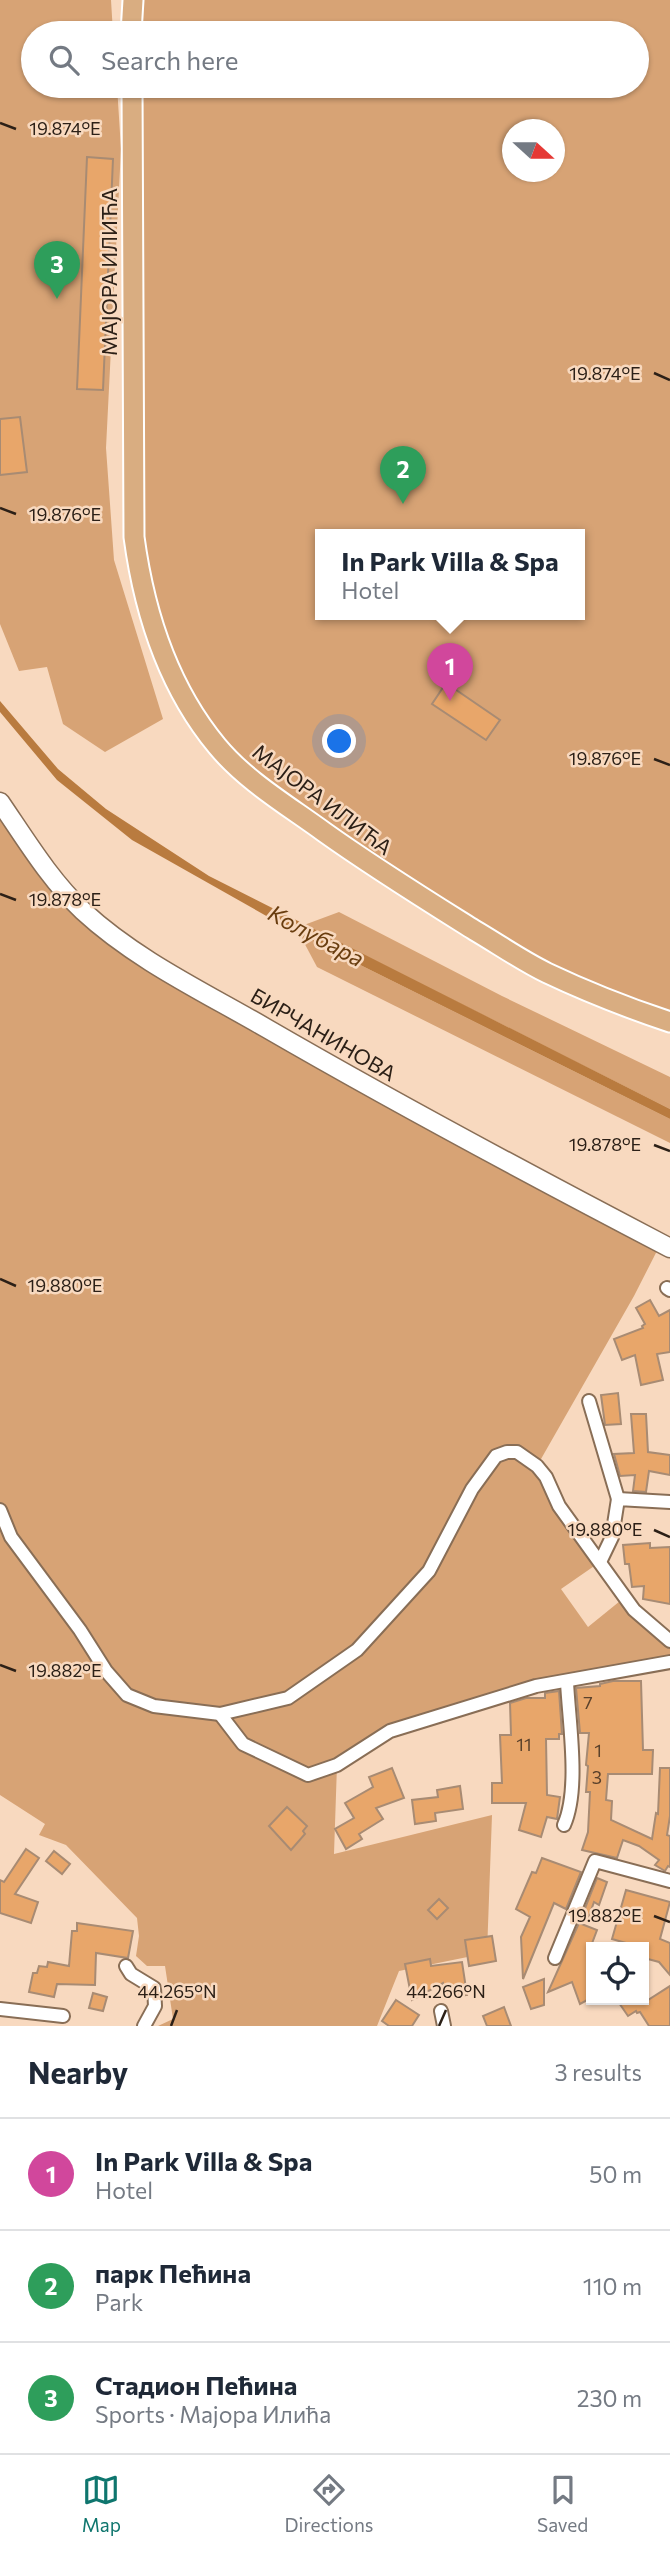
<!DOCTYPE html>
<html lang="en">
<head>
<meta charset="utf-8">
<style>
  :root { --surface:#fff; --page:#f6f6f7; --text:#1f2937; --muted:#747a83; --line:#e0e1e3; --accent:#0f766e }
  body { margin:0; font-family:Commissioner,sans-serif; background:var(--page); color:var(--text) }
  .controls { position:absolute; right:21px; bottom:21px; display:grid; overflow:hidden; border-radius:0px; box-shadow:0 2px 5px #0004 }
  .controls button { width:63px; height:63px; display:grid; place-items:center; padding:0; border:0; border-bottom:2px solid var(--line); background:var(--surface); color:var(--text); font:35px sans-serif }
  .compass { position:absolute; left:502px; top:119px; width:63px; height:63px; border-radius:50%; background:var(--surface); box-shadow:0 2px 5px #0004; rotate:111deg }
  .you { position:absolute; left:340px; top:742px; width:24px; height:24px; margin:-18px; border:5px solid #fff; border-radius:50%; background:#1a73e8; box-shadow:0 0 0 10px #1a73e833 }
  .badge { display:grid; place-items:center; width:46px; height:46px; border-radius:50%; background:var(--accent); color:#fff; font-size:23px; font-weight:700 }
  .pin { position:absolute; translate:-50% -58px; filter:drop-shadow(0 2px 4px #0008) }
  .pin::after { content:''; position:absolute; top:37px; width:24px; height:21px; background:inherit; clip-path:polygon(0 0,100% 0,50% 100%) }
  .popup { position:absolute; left:315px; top:529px; width:270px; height:91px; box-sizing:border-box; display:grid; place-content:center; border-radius:0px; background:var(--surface); filter:drop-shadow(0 2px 5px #0005); font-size:23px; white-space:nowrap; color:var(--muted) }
  .popup b { font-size:26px; color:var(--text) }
  .popup::after { content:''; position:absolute; left:50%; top:100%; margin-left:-14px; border:14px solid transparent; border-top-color:var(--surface) }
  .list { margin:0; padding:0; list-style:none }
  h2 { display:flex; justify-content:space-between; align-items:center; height:91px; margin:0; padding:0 28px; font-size:30px }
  h2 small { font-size:23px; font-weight:400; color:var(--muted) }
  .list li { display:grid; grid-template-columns:46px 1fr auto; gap:21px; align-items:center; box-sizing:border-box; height:112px; padding:0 28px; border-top:2px solid var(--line) }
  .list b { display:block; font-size:26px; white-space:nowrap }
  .list p { margin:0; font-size:23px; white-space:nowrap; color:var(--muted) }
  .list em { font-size:23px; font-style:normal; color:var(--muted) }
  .icon { flex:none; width:38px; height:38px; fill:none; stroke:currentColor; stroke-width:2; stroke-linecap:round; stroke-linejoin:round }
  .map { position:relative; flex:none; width:670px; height:2026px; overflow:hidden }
  .search { position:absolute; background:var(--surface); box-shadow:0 2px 5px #0004; left:21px; right:21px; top:21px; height:77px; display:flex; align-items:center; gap:18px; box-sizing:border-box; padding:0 24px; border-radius:38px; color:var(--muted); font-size:26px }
  .sheet { height:427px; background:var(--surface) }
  nav { display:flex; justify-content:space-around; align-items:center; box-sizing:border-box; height:98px; border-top:2px solid var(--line); background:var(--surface); font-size:19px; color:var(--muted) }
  nav a { display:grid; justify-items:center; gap:4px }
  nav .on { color:var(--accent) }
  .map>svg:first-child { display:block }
  .green { fill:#d7a375; fill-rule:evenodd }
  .water { fill:#b97b3f }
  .building { fill:#e8a66a; stroke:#a88b73; stroke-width:2 }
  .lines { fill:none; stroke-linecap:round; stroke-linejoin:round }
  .street-casing { stroke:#896e56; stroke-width:16 }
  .secondary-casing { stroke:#896e56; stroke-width:21 }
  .primary-casing { stroke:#fff; stroke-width:23 }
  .street { stroke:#fff; stroke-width:12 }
  .secondary { stroke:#fff; stroke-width:18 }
  .primary { stroke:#d9ad81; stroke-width:19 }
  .ticks { fill:none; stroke:#2c2017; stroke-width:2.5 }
  .labels { text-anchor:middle; stroke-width:5; stroke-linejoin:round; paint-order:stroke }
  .number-label { font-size:18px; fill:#5b422c }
  .street-label { font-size:21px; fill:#2c2017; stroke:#f8d9bf }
  .water-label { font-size:23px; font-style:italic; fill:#693d0f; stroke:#f8d9bf }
  .ticks-label { font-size:18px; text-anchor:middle; fill:#2c2017; stroke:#f8d9bf; stroke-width:5; stroke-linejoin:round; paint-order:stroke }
</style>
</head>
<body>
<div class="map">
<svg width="670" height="2026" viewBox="0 0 670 2026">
  <rect width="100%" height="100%" fill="#f8d9bf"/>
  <g class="green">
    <polygon points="0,0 111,0 113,33 33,33 33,86 117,86 121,149 106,448 114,560 163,719 105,752 63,724 47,667 19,671 0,624"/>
    <path d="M134 0H670V1022L578 987 254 785 193 712 138 558 133 86H637V33H134ZM512 130H554V172H512ZM321 535H580V615H321Z"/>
    <polygon points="0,803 50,874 121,941 661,1243 634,1296 537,1466 600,1562 561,1589 588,1627 625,1597 670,1641 670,1662 567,1682 390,1731 337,1765 334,1854 492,1815 487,1953 399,1971 377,2026 158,2026 173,2019 165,1966 147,1966 136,1956 139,1936 137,1918 66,1845 39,1835 45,1824 0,1795"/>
    <polygon points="339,912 502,996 670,1077 670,1109 304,925"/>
    <polygon points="300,935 670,1119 670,1143 317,967"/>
  </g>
  <polygon class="water" points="0,701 58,769 106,809 209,876 670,1109 670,1119 300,935 132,840 57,780 0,712"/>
  <g class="building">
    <polygon points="87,157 113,159 103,390 77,389"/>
    <polygon points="20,417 27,472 0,475 0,419"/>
    <polygon points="446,683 500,720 486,740 432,704"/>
    <polygon points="650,1300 659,1316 670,1310 670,1352 657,1354 663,1380 641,1385 635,1355 622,1360 614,1339 643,1328 642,1326 645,1324 636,1308"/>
    <polygon points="618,1393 621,1424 605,1425 601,1395"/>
    <polygon points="631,1414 646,1414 648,1452 670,1455 670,1475 649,1471 646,1492 633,1491 635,1475 620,1476 614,1454 634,1453"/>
    <polygon points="650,1543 650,1548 670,1547 670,1604 643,1599 644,1586 632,1587 629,1564 625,1564 623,1545"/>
    <polygon points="613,1681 641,1681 643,1750 653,1750 652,1774 608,1774 606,1800 612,1801 611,1820 652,1839 656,1813 658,1814 660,1768 670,1768 670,1816 667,1835 670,1836 670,1867 668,1866 665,1871 655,1865 659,1860 639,1846 623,1840 617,1858 582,1850 588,1832 590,1792 586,1792 588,1766 586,1765 589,1733 580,1733 576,1688 600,1686 600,1684"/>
    <polygon points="559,1691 562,1734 559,1734 559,1739 546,1739 547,1795 560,1797 557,1819 547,1817 541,1837 519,1830 526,1803 492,1803 492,1783 502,1783 500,1735 511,1735 510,1703 526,1698 545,1698 545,1693"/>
    <polygon points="392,1768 404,1798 376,1808 383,1819 359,1834 362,1839 346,1849 335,1829 354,1818 345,1803 373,1787 369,1777"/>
    <polygon points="460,1786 463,1809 435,1813 436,1821 415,1824 412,1800 438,1797 437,1790"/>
    <polygon points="287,1807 307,1826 303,1831 305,1834 291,1850 269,1826"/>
    <polygon points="26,1849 39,1858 15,1894 38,1902 31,1923 0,1913 0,1880 4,1882"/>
    <polygon points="54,1851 70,1864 62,1874 46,1861"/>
    <polygon points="542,1858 581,1872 566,1909 554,1903 523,1979 521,1937 530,1917 516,1909 532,1872 536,1873"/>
    <polygon points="597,1878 607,1882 599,1905 594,1902 588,1919 582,1916"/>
    <polygon points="626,1890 670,1902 660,1939 670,1943 670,1975 659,1962 644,1958 644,1947 625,1947 626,1943 612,1939"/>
    <polygon points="439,1899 448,1908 437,1919 428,1910"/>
    <polygon points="77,1923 133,1931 128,1958 96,1953 95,1985 57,1984 54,1997 29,1992 33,1973 37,1973 39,1966 47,1967 48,1962 69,1966 72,1931 77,1931"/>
    <polygon points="579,1923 597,1930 588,1954 591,1962 591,1998 580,2004 572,1982 548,1992"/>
    <polygon points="492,1936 496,1961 469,1966 465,1940"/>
    <polygon points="430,1959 431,1966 462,1962 467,1995 445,1998 443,1983 412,2000 405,1964"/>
    <polygon points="544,1979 544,2005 531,2009 523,1987"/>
    <polygon points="670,1986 670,2026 649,2026 640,2012 637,2013 636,2011 628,2016 617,2000 648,2000"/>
    <polygon points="93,1993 107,1997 103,2011 89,2008"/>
    <polygon points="396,2000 419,2015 412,2026 389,2026 382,2021"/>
    <polygon points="504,2007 511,2026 487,2026 483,2016"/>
  </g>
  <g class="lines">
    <defs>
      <g id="street">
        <polyline points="667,1288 670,1290"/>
        <polyline points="589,1401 618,1499"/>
        <polyline points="0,1510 11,1537 80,1630 106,1671 127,1695 154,1706 220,1714 288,1698 357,1650 429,1571 472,1489 496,1456 507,1452 517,1452 537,1466 546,1477 559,1506 634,1610 670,1641"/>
        <polyline points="600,1562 612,1537 618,1499 670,1502"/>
        <polyline points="220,1714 243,1744 308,1775 337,1765 390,1731 536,1686 670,1662"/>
        <path d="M564 1825C580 1789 569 1723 567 1682"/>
        <polyline points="555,1958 595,1861 670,1881"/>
        <polyline points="126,1966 131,1974 154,1988 155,2006 144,2026"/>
        <polyline points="0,2009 63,2016"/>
        <polyline points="441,2011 444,2026"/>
      </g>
      <path id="secondary" d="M0 802C26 840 50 880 83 911 136 960 204 992 266 1028 399 1105 534 1177 670 1248"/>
      <g id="primary">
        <polyline points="131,33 133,0"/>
        <path d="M132 86 134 537C144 611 168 687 217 746 246 781 287 805 324 832 373 867 423 898 474 930 498 944 522 961 547 973 587 992 628 1008 670 1022"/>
      </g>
    </defs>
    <use href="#street" class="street-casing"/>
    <use href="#secondary" class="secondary-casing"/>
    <use href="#primary" class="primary-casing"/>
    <use href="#street" class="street"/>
    <use href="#secondary" class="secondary"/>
    <use href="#primary" class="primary"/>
  </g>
  <path class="ticks" d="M0 123 16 129M654 373 670 380M0 508 16 514M654 759 670 765M0 894 16 900M654 1145 670 1151M0 1279 16 1286M654 1530 670 1537M0 1665 16 1671M654 1916 670 1922M171 2026 177 2010M439 2026 446 2010"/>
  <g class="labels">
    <g class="number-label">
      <text x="588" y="1709">7</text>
      <text x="524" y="1751">11</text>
      <text x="598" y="1757">1</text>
      <text x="597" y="1784">3</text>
    </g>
    <g class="street-label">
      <text transform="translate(110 272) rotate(-90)" y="7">МАЈОРА ИЛИЋА</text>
      <text transform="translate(322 800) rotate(37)" y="7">МАЈОРА ИЛИЋА</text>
      <text transform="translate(323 1035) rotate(30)" y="7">БИРЧАНИНОВА</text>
    </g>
    <g class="water-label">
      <text transform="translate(316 936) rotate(28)" y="8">Колубара</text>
    </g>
  </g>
  <g class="ticks-label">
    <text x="65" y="135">19.874°E</text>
    <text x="605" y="380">19.874°E</text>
    <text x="65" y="521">19.876°E</text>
    <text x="605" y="765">19.876°E</text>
    <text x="65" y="906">19.878°E</text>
    <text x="605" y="1151">19.878°E</text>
    <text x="65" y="1292">19.880°E</text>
    <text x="605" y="1536">19.880°E</text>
    <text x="65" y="1677">19.882°E</text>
    <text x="605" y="1922">19.882°E</text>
    <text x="177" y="1998">44.265°N</text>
    <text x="446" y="1998">44.266°N</text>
  </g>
</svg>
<div class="controls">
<button><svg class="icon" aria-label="locate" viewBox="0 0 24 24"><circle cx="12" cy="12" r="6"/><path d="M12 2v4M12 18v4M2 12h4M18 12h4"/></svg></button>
</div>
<svg class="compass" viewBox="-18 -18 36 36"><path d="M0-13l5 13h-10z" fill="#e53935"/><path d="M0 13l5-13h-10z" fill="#747a83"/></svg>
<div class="you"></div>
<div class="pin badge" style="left:450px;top:701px;background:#d1479c">1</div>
<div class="popup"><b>In Park Villa &amp; Spa</b>Hotel</div>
<div class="pin badge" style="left:403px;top:504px;background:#2e9e5b">2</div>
<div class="pin badge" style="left:57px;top:299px;background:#2e9e5b">3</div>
<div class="search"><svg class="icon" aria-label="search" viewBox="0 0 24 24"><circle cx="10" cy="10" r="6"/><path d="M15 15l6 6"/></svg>Search here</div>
</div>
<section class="sheet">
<h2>Nearby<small>3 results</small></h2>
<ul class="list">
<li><span class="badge" style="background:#d1479c">1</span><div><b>In Park Villa &amp; Spa</b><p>Hotel</p></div><em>50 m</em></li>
<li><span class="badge" style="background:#2e9e5b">2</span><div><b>парк Пећина</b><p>Park</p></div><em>110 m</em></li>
<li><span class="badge" style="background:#2e9e5b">3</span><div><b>Стадион Пећина</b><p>Sports · Мајора Илића</p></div><em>230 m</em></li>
</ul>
</section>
<nav>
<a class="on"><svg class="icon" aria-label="map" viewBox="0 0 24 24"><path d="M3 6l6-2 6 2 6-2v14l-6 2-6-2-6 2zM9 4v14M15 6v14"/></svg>Map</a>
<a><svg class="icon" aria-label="directions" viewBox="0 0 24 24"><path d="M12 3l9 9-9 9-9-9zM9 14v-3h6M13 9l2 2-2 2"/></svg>Directions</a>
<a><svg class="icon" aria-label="saved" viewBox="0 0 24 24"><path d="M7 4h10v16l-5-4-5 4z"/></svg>Saved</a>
</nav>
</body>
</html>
